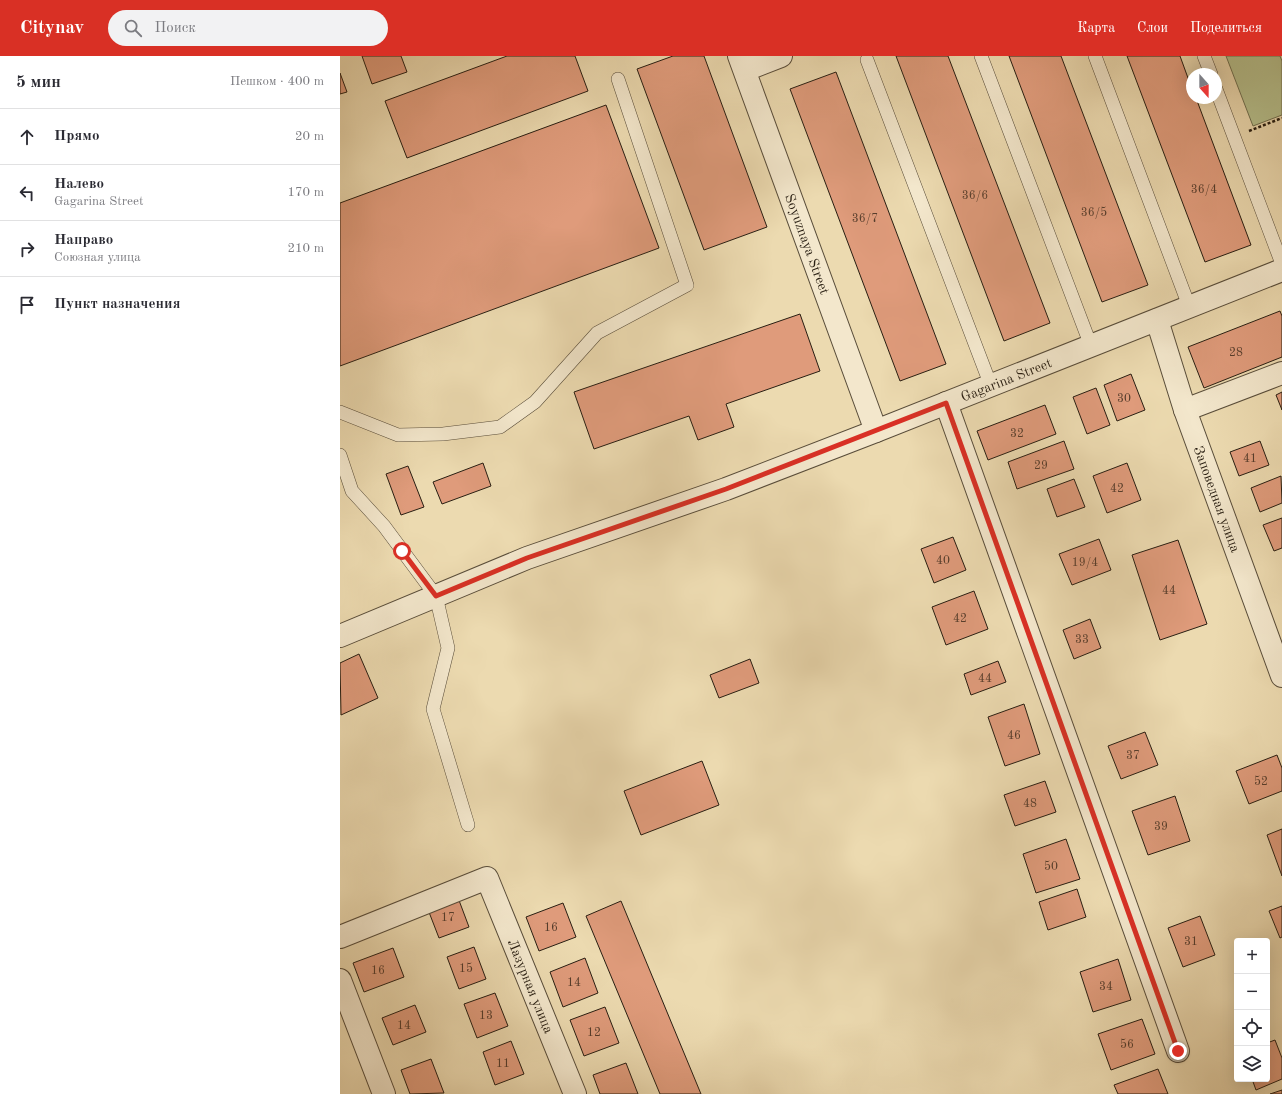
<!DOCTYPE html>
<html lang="ru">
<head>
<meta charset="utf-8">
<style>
  :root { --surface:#fff; --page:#f2f2f3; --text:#2b2b33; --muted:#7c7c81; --line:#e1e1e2; --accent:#d93025 }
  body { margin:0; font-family:"Old Standard TT",serif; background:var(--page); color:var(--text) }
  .controls { position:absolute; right:12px; bottom:12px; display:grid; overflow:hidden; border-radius:4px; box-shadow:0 4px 16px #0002 }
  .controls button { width:36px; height:36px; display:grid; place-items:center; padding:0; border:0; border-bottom:1px solid var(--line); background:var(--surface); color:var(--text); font:20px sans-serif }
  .compass { position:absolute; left:846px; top:12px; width:36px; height:36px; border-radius:50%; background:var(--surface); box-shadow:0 4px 16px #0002; rotate:159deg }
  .stop { position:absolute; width:12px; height:12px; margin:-9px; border:3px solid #d93025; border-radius:50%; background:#fff }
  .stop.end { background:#d93025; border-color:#fff; box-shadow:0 1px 4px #0008 }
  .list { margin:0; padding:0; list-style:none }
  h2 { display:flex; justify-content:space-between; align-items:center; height:52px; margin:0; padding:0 16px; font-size:17px }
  h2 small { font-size:13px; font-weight:400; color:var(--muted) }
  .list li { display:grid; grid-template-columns:26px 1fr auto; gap:12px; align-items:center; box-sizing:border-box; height:56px; padding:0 16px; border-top:1px solid var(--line) }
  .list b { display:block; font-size:15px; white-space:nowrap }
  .list p { margin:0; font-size:13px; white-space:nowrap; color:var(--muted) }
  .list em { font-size:13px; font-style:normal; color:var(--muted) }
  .icon { flex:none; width:22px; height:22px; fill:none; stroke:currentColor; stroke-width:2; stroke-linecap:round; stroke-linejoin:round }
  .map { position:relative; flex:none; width:942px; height:1038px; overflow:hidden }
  header { display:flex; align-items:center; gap:24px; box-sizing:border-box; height:56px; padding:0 20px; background:var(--accent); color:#fff }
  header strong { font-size:19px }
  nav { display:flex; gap:22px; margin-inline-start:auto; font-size:14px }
  .search { width:280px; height:36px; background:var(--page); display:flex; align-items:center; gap:10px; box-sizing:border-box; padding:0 14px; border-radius:22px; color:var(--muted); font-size:15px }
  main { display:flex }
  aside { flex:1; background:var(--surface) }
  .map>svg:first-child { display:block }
  .green { fill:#b6c08d; stroke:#6f6f50 }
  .building { fill:#df9b7b; stroke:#281e12 }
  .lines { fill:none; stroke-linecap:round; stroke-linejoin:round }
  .lane-casing { stroke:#594d3a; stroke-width:14 }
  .street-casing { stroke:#594d3a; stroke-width:24 }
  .path { stroke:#281e12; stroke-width:2.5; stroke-dasharray:3 2; stroke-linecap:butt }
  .lane { stroke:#f3e7cc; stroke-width:13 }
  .street { stroke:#f3e7cc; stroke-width:22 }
  .route { stroke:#d93025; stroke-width:5 }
  .labels { text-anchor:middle; stroke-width:4; stroke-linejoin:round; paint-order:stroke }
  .number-label { font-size:12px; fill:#563d2c }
  .street-label { font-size:14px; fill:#281e12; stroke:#f3e7cc }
</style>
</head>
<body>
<header>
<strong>Citynav</strong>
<div class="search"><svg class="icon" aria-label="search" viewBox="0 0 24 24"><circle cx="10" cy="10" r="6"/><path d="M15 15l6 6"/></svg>Поиск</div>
<nav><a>Карта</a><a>Слои</a><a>Поделиться</a></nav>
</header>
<main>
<aside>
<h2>5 мин<small>Пешком · 400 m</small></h2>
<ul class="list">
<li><svg class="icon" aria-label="ahead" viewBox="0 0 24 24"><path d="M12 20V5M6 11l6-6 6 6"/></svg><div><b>Прямо</b></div><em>20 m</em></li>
<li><svg class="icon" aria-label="left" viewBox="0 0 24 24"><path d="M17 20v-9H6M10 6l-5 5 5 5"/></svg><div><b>Налево</b><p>Gagarina Street</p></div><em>170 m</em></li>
<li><svg class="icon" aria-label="right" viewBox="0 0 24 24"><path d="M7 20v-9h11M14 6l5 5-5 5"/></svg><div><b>Направо</b><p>Союзная улица</p></div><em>210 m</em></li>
<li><svg class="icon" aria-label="arrive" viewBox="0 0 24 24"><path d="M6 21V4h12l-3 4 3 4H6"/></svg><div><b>Пункт назначения</b></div></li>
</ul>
</aside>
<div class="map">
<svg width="942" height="1038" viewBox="0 0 942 1038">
  <rect width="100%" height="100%" fill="#ecdab0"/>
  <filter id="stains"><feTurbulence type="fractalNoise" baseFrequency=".005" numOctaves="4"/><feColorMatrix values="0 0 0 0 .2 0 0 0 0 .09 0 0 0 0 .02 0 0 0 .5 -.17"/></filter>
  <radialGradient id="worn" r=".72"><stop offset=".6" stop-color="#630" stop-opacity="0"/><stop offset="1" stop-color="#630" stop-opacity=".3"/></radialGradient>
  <polygon class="green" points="886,0 940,0 942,5 942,59 913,70"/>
  <g class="building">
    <polygon points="22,0 61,0 67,16 32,28"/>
    <polygon points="167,0 235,0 248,35 67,102 45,45"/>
    <polygon points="333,0 364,0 427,171 364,194 297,13"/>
    <polygon points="556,0 608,0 710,267 664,285"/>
    <polygon points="669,0 721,0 808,229 762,246"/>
    <polygon points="787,0 840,0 852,33 852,42 856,42 911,189 865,206"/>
    <polygon points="496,16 606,308 560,325 450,33"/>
    <polygon points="0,17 7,36 0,38"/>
    <polygon points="266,49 319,192 0,310 0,147"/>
    <polygon points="940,255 942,260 942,301 864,332 848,291"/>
    <polygon points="460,258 480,315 386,348 394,371 358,384 349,360 254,393 234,336"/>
    <polygon points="791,318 805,354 777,365 764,329"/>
    <polygon points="756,332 770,369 747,378 733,341"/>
    <polygon points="942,336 942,354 936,339"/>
    <polygon points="705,349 716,378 648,404 637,375"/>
    <polygon points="724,385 734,413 677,433 668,406"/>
    <polygon points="920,385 929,409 899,420 890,396"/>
    <polygon points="143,407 151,430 102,448 93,426"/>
    <polygon points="787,407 801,444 767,457 753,420"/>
    <polygon points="68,410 84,451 61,459 46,418"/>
    <polygon points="941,420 942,447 920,456 911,432"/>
    <polygon points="734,423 745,451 717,461 707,433"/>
    <polygon points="942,462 942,492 934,495 923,469"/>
    <polygon points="613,481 626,514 594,527 581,493"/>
    <polygon points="759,483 771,514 732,529 719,498"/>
    <polygon points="838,484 867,568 820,584 792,499"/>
    <polygon points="634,535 648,573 606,589 592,551"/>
    <polygon points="750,563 761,592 734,603 723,574"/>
    <polygon points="19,598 38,642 1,659 0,607"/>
    <polygon points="410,603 419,627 379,642 370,619"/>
    <polygon points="658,605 666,626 631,639 624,618"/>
    <polygon points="684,648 700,698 665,710 648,661"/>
    <polygon points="805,676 818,709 781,723 768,690"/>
    <polygon points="937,699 942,712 942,735 909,748 896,715"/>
    <polygon points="362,705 379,749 301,779 284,735"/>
    <polygon points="705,725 716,756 675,770 664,739"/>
    <polygon points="835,740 850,785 808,799 792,755"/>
    <polygon points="942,773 942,820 927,779"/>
    <polygon points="726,783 740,823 696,837 683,798"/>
    <polygon points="737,833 746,861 708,874 699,846"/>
    <polygon points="117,839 129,871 99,882 87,851"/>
    <polygon points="281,845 361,1038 320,1038 246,860"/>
    <polygon points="223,847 236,881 199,895 186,861"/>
    <polygon points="942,850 942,881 940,882 929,855"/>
    <polygon points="860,860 875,899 843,911 828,872"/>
    <polygon points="134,891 146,923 119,933 107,901"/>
    <polygon points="53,892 64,921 24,936 13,907"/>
    <polygon points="245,902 258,937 223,951 210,916"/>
    <polygon points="778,903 791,944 753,956 740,916"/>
    <polygon points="155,937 168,970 137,982 124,948"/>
    <polygon points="75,949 86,976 53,989 42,962"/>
    <polygon points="265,951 279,987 244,1000 230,964"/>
    <polygon points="802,963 815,998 771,1014 758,978"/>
    <polygon points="935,984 942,1002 942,1023 916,1034 912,1023 927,1023 927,987"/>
    <polygon points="171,985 184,1018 155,1029 143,996"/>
    <polygon points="91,1003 104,1037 70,1038 61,1014"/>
    <polygon points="286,1007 298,1038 260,1038 253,1019"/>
    <polygon points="818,1013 828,1038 778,1038 774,1029"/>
    <polygon points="942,1034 942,1038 930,1038"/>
  </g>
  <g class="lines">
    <defs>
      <g id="lane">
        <polyline points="641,0 751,290"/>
        <polyline points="755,0 849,250"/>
        <polyline points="864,0 871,18"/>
        <polyline points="527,4 651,330"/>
        <polyline points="876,33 942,208"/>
        <polyline points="0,356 58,379 103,378 160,371 195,346 257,277 347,229 278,23"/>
        <polyline points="0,399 12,435 44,470 96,540 108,592 93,653 128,769"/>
      </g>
      <g id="street">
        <path id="s1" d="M399 0 536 375"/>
        <polyline points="405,14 441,0"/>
        <path id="s2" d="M817 264 845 354 942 620"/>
        <polyline points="606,347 838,995"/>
        <polyline points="845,354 942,317"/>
        <path id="s3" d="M0 580 187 502 386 433 536 375 942 214"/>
        <path id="s4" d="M0 881 147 822 235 1038"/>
        <polyline points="0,924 44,1038"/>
      </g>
    </defs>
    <use href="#lane" class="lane-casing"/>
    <use href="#street" class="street-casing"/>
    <polyline class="path" points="909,75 942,62"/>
    <use href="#lane" class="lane"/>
    <use href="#street" class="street"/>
  </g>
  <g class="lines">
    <polyline class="route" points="62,495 96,540 187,502 386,433 606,347 838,995"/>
  </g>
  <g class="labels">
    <g class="number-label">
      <text x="864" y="137">36/4</text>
      <text x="635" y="143">36/6</text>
      <text x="754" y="160">36/5</text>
      <text x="525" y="166">36/7</text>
      <text x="896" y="300">28</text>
      <text x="784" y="346">30</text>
      <text x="677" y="381">32</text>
      <text x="910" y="406">41</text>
      <text x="701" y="413">29</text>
      <text x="777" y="436">42</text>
      <text x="603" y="508">40</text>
      <text x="745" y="510">19/4</text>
      <text x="829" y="538">44</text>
      <text x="620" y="566">42</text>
      <text x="742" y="587">33</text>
      <text x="645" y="626">44</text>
      <text x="674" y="683">46</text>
      <text x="793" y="703">37</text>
      <text x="921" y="729">52</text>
      <text x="690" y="751">48</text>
      <text x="821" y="774">39</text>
      <text x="711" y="814">50</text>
      <text x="108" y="865">17</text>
      <text x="211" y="875">16</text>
      <text x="851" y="889">31</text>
      <text x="126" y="916">15</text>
      <text x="38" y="918">16</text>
      <text x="234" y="930">14</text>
      <text x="766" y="934">34</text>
      <text x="146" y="963">13</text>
      <text x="64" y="973">14</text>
      <text x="254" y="980">12</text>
      <text x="787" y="992">56</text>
      <text x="163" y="1011">11</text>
    </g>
    <g class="street-label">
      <text dy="5" stroke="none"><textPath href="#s1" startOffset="200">Soyuznaya Street</textPath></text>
      <text dy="5" stroke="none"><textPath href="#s3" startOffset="714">Gagarina Street</textPath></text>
      <text dy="5" stroke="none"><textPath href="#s2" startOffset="189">Заповедная улица</textPath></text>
      <text dy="5" stroke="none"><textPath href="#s4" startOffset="275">Лазурная улица</textPath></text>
    </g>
  </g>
  <rect width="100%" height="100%" filter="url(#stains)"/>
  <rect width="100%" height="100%" fill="url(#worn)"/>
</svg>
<div class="controls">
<button>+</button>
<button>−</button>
<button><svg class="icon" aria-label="locate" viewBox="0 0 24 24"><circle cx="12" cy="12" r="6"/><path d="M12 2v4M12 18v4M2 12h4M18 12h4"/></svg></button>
<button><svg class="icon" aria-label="layers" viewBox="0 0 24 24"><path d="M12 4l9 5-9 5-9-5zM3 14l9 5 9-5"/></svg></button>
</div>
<svg class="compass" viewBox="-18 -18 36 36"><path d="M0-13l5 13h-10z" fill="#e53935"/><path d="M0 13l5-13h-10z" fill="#7c7c81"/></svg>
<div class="stop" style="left:62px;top:495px"></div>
<div class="stop end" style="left:838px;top:995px"></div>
</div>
</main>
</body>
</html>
